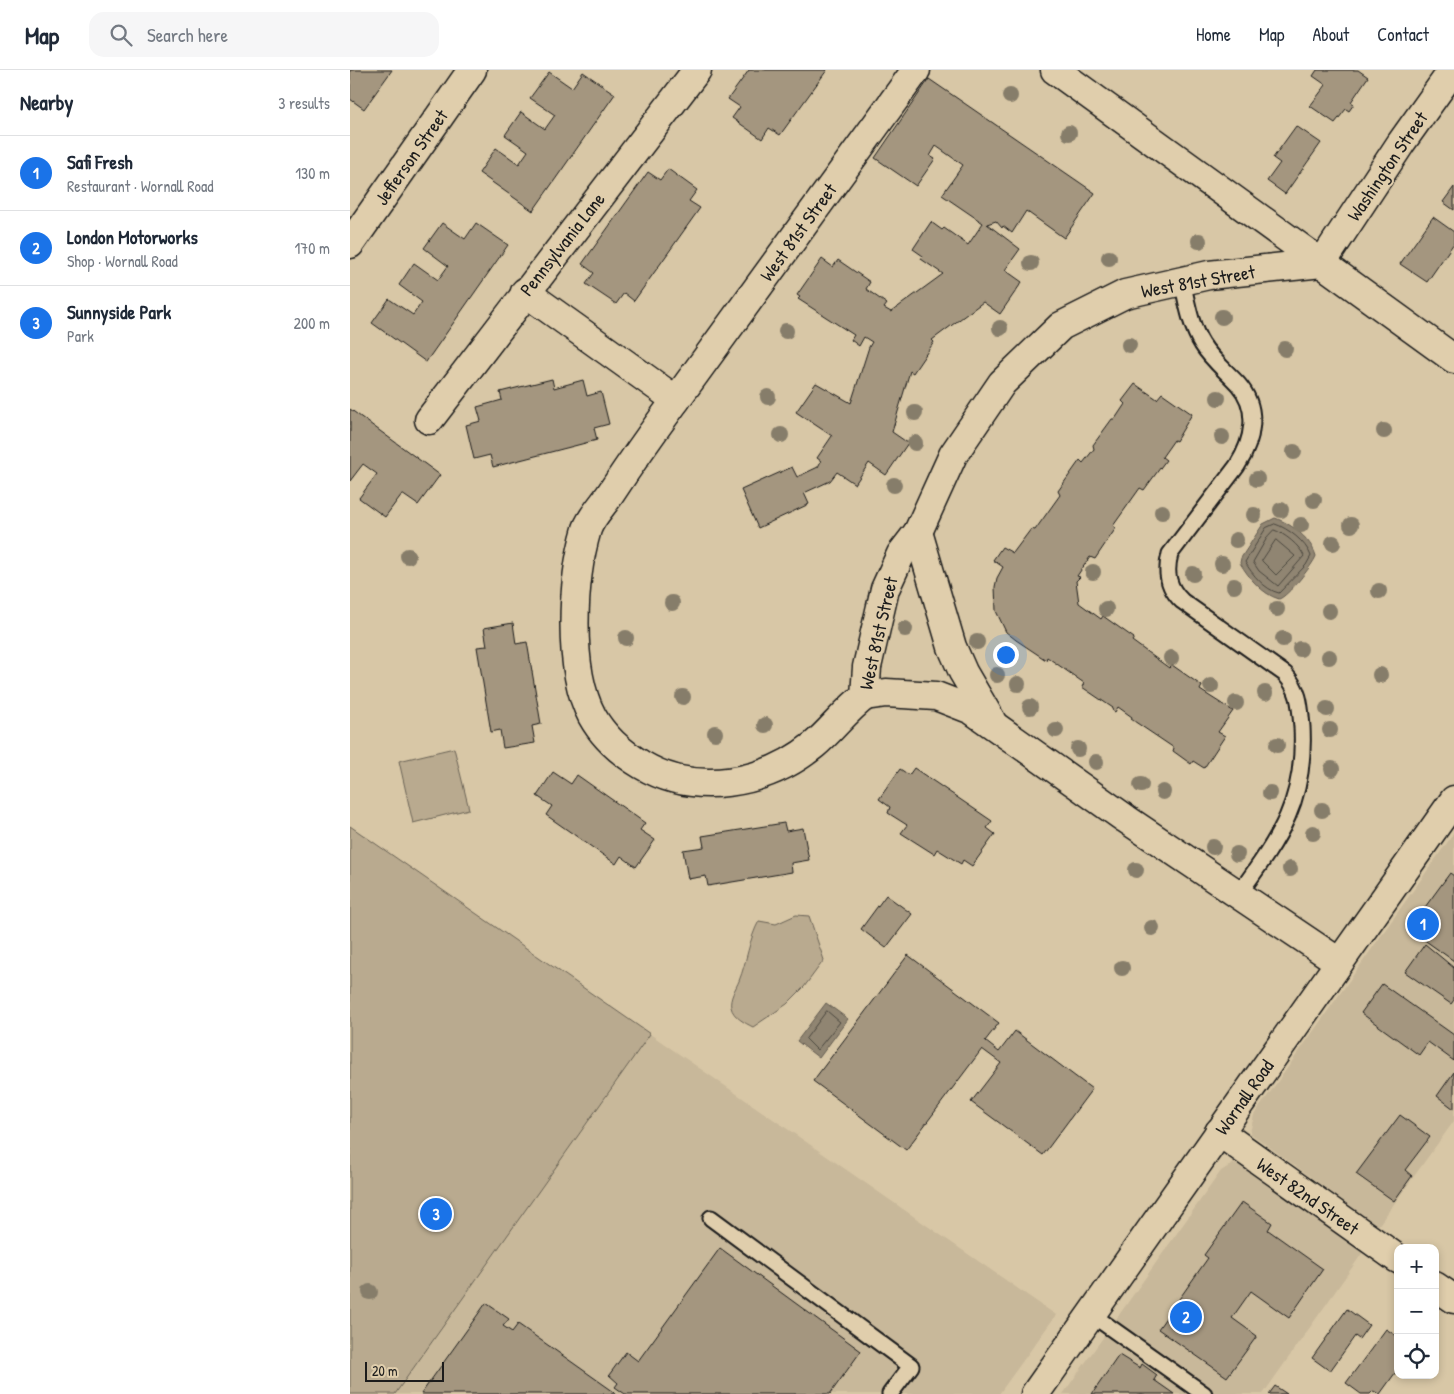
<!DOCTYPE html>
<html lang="en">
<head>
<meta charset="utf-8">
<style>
  :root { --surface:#fff; --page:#f6f6f7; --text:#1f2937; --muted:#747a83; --line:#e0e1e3; --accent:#1a73e8 }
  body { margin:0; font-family:"Patrick Hand",sans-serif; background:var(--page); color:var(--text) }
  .controls { position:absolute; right:15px; bottom:15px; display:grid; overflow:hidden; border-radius:10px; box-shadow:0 2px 8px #0003 }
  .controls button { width:45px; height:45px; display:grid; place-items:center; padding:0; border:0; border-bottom:1px solid var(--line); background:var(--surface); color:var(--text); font:25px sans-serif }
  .scale { position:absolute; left:15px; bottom:12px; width:79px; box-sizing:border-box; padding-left:5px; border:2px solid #1c1c1c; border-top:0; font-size:14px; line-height:18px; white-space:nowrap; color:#1c1c1c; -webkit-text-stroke:4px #e0ceac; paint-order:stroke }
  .you { position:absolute; left:655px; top:584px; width:18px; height:18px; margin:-12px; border:4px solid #fff; border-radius:50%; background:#1a73e8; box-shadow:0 0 0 8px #1a73e833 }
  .badge { display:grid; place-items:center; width:32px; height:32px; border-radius:50%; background:var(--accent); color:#fff; font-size:16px; font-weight:700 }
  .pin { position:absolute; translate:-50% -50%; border:2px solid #fff; box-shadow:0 1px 5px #0006 }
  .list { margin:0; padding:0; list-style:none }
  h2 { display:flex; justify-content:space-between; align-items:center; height:65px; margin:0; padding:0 20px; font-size:21px }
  h2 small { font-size:16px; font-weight:400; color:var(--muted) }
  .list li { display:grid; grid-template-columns:32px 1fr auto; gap:15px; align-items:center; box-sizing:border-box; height:75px; padding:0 20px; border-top:1px solid var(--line) }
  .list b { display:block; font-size:19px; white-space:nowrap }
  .list p { margin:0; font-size:16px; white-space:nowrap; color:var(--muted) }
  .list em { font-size:16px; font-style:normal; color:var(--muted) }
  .icon { flex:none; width:28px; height:28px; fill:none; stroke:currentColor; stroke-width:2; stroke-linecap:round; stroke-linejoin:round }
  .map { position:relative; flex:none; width:1104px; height:1324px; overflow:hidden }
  header { display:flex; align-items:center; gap:30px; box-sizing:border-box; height:70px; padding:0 25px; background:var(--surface); border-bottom:1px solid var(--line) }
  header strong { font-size:24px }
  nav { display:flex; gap:28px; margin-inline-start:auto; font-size:18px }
  .search { width:350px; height:45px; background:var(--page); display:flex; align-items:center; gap:12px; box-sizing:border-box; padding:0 18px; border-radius:15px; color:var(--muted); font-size:19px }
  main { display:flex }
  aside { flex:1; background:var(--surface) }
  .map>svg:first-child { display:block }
  .built { fill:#c8b89a }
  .green { fill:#b9aa8f; stroke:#6a6356 }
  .water { fill:#908572; stroke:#625b50 }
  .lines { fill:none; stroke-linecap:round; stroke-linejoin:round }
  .shore { stroke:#4a463e; stroke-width:1 }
  .building { fill:#a4967f; stroke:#1c1c1c }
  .service-casing { stroke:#1c1c1c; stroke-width:19 }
  .minor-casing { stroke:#1c1c1c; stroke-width:31 }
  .secondary-casing { stroke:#1c1c1c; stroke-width:31 }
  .service { stroke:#e0ceac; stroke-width:15 }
  .minor { stroke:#e0ceac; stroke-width:28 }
  .secondary { stroke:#e0ceac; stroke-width:28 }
  .tree { fill:#867d6a }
  .labels { text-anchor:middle; stroke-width:4; stroke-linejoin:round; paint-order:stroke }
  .street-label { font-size:19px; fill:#1c1c1c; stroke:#e0ceac }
</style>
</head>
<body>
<header>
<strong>Map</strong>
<div class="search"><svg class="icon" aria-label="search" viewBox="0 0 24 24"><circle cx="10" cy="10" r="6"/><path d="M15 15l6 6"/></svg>Search here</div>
<nav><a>Home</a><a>Map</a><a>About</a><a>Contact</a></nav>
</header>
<main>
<aside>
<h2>Nearby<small>3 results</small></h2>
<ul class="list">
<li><span class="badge">1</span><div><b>Safi Fresh</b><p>Restaurant · Wornall Road</p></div><em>130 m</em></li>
<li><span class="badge">2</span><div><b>London Motorworks</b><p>Shop · Wornall Road</p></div><em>170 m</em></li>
<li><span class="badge">3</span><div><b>Sunnyside Park</b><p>Park</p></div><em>200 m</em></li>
</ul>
</aside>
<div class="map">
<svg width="1104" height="1324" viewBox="0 0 1104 1324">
  <rect width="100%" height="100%" fill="#d8c7a6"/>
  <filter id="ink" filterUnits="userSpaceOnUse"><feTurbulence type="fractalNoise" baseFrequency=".02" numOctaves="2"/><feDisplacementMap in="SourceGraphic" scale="10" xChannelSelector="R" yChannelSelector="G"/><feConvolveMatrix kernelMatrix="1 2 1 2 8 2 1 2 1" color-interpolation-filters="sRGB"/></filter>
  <g filter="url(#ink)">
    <g class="built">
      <polygon points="1104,763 1104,1051 1028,1156 900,1063 904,1045"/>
      <polygon points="300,964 706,1245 649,1324 45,1324"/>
      <polygon points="882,1094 894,1095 1013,1182 913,1324 713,1324 871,1101"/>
    </g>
    <g class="green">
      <polygon points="104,678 119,739 63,753 49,691"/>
      <polygon points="0,756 300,964 45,1324 0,1324"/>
      <path d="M446 845 459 846 474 890 454 917 437 934 403 957C395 953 383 947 381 937 379 929 386 918 389 911 397 891 399 869 409 851L426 854Z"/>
    </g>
    <g class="water">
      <path d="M925 448C942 454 961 469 966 486 963 495 937 527 929 529 912 524 899 508 890 493L891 488 913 454Z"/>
      <polygon points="476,933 498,949 469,988 447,971"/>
    </g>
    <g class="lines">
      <g class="shore">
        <path d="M925 454C938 458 956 472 961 486L956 495 929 523C915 520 902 504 895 492L916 458Z"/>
        <path d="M924 460C934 463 950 476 954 486L928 516 909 501 903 492 918 466Z"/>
        <polygon points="926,470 945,486 926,505 912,491"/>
        <polygon points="477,941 490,952 467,980 456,969"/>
      </g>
    </g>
    <g class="building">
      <polygon points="0,0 42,0 14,39 0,29"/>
      <polygon points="399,0 477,0 430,65 419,58 412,69 382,48 390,37 378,29"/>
      <polygon points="967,0 1008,0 1018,7 1001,32 1004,34 999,41 996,39 985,53 960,36 976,15 963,6"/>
      <polygon points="199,2 222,18 233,2 265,24 183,141 129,103 146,78 169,94 178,81 155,65 171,42 195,59 205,45 180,28"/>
      <polygon points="579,9 745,123 714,168 676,141 662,163 653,156 652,158 646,151 637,154 670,179 655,200 672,212 650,244 633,232 582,270 584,272 563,303 560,301 542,362 558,373 536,405 519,393 505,414 487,402 480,411 454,423 459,434 408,458 391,420 442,397 447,407 468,397 471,391 467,388 482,366 446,342 466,313 501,333 519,277 522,272 514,267 509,276 501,270 504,265 448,229 450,227 447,225 472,189 483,197 488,190 520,212 516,219 537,234 534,238 541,242 593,204 571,189 573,186 563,179 581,152 592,160 594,158 618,175 633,153 592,125 613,95 586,76 580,86 585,89 566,116 525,88"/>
      <polygon points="946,56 971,73 935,124 917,111 930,93 923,88"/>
      <polygon points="318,99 347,120 339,131 350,138 284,231 274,223 266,234 236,214 244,203 232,194 298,102 310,110"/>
      <polygon points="1104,117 1104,140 1093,132"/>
      <polygon points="1083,147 1104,162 1104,173 1077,212 1050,194"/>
      <polygon points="92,153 115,169 126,153 158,175 76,292 22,253 39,229 63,245 72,232 49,215 64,193 88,210 98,196 74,178"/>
      <polygon points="202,309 204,318 233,310 237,326 251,322 259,354 244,358 247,370 143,397 140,385 124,389 116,355 131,351 127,337 152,330 150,322"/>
      <polygon points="785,314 807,329 812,323 842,344 826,371 824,370 812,387 816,390 794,420 790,418 763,456 766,458 745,489 740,487 727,506 730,507 726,511 729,533 751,549 753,546 784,568 782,571 819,598 822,595 852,616 850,620 883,641 868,662 875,666 854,698 843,691 841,694 823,681 824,678 781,649 782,647 768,637 765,642 762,640 763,638 732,617 734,613 697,587 696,590 666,570 656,562 646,541 645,517 647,508 653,497 643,490 652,477 663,483 681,459 685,460 710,425 708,421 730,390 733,393 744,379 743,375 762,349 765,349 775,334 772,331"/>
      <polygon points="0,339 90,405 68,435 52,424 35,447 9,428 27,404 13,394 0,411"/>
      <polygon points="163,553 166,574 177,572 191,654 182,656 185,673 153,678 150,660 141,662 127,577 137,576 134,558"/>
      <polygon points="564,698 642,751 637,758 645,764 622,796 613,790 611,794 587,779 584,784 551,763 557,755 538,743 540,737 529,729 550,699 559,705"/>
      <polygon points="203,702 221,714 227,705 295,753 290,760 305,770 286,797 271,786 266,794 196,745 202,736 187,726"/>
      <polygon points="434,753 436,761 453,758 459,790 441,793 442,802 358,816 356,806 338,809 333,780 354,777 352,766"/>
      <polygon points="1100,803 1104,806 1104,891 1059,859"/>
      <polygon points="536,825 562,844 536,878 511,859"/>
      <polygon points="1075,874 1104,898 1104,930 1101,934 1055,902"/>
      <polygon points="558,885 649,953 635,971 649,982 665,961 742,1019 693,1085 621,1032 651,993 632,979 556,1080 463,1011"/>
      <polygon points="1032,914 1104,965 1104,991 1078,972 1069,985 1011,943"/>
      <polygon points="1104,1002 1104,1039 1087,1026"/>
      <polygon points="1050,1045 1080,1067 1055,1100 1062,1106 1044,1131 1006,1104"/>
      <polygon points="892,1132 922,1153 918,1160 973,1199 939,1248 901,1221 882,1248 907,1266 877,1307 808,1259 858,1188 854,1185"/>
      <polygon points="370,1178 511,1281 480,1324 275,1324 265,1317 268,1313 259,1305 276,1282 288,1291"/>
      <polygon points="136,1233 159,1249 153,1256 162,1262 168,1254 267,1324 71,1324"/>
      <polygon points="997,1239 1019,1255 1009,1269 1005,1266 980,1301 962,1288"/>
      <polygon points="1036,1259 1048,1267 1048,1299 1030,1324 1023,1321 1020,1324 1011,1324 996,1313"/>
      <polygon points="769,1285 790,1298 792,1294 807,1305 804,1310 824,1324 742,1324"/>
      <polygon points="925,1316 937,1324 919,1324"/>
    </g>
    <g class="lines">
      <defs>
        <g id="service">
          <path d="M832 211C837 232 840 255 852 274 861 289 876 301 888 314 910 339 903 371 887 396L820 484C815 503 818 518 832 531L935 604C950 621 950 635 952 657 956 732 929 768 888 825"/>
          <polyline points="361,1148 561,1296 540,1324"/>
          <polyline points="741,1244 854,1324"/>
        </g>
        <g id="minor">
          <path d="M566 0C486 110 406 220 326 330 304 360 282 391 261 423 254 434 241 447 237 459 222 510 217 598 242 646 253 666 272 683 292 695 346 727 416 714 464 675 482 660 496 640 515 626L517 597 535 519 551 484 568 462 603 385 652 313 711 256 775 224 859 205 972 193 1051 73 1103 0"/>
          <polyline points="705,0 1104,289"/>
          <polyline points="0,174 122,0"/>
          <polyline points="175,222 326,330"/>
          <polyline points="79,350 347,0"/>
          <polyline points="568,462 602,577 613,602 641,650"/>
          <polyline points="515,626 536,623 586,626 622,640 776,749 989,892"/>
          <polyline points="869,1062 1048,1189"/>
          <polyline points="1085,1216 1104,1229"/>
        </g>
        <polyline id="secondary" points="685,1324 1104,730"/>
      </defs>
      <use href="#service" class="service-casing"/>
      <use href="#minor" class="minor-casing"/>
      <use href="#secondary" class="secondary-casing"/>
      <use href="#service" class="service"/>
      <use href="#minor" class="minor"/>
      <use href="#secondary" class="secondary"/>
    </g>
    <g class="tree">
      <circle cx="660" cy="26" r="8"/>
      <circle cx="719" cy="63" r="8"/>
      <circle cx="849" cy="171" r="8"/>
      <circle cx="759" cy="188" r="8"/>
      <circle cx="681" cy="193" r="8"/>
      <circle cx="872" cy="247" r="8"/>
      <circle cx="650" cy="258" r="8"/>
      <circle cx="436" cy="261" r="8"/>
      <circle cx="779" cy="275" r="8"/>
      <circle cx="935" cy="279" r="8"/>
      <circle cx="418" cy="327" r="8"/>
      <circle cx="868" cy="328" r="8"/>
      <circle cx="565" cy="343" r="8"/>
      <circle cx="1034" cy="361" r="8"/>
      <circle cx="431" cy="365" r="8"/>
      <circle cx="872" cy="367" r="8"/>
      <circle cx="565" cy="373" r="8"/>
      <circle cx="944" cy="382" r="8"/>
      <circle cx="907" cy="409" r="8"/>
      <circle cx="544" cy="415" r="8"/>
      <circle cx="964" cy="430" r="8"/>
      <circle cx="931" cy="440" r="8"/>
      <circle cx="812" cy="442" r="8"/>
      <circle cx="904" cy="445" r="8"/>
      <circle cx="951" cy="455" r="8"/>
      <circle cx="1001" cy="455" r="8"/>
      <circle cx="886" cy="470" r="8"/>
      <circle cx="983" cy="473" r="8"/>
      <circle cx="58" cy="486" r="8"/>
      <circle cx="872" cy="494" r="8"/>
      <circle cx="743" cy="502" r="8"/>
      <circle cx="843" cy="504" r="8"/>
      <circle cx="884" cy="516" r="8"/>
      <circle cx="1029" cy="521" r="8"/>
      <circle cx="322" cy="533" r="8"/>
      <circle cx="756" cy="539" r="8"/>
      <circle cx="927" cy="539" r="8"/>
      <circle cx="979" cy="541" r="8"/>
      <circle cx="555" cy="559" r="8"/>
      <circle cx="276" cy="568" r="8"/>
      <circle cx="933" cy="569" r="8"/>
      <circle cx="627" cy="572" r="8"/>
      <circle cx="950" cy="579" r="8"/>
      <circle cx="979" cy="587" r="8"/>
      <circle cx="821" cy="588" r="8"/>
      <circle cx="647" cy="605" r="8"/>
      <circle cx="1030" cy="605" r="8"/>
      <circle cx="668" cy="614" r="8"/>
      <circle cx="861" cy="616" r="8"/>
      <circle cx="915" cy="623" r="8"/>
      <circle cx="333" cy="627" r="8"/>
      <circle cx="886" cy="633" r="8"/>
      <circle cx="680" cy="637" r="8"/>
      <circle cx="977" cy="639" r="8"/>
      <circle cx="415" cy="655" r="8"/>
      <circle cx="706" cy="660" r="8"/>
      <circle cx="980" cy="660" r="8"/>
      <circle cx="365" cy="663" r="8"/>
      <circle cx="927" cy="675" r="8"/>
      <circle cx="728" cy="679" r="8"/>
      <circle cx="746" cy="692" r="8"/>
      <circle cx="982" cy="699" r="8"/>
      <circle cx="791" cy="715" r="8"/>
      <circle cx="813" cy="722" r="8"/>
      <circle cx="920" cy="723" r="8"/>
      <circle cx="972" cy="740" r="8"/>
      <circle cx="963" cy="763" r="8"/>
      <circle cx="863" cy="777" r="8"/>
      <circle cx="887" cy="784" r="8"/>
      <circle cx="940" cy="799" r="8"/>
      <circle cx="786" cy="800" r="8"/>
      <circle cx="802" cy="858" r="8"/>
      <circle cx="772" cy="898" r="8"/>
      <circle cx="20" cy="1222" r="8"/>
    </g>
  </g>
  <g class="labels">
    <g class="street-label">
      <text transform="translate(61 87) rotate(-55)" y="7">Jefferson Street</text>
      <text transform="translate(1037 96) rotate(-56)" y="7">Washington Street</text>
      <text transform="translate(448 162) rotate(-54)" y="7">West 81st Street</text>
      <text transform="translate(212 174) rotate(-52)" y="7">Pennsylvania Lane</text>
      <text transform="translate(848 211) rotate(-10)" y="7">West 81st Street</text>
      <text transform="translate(528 563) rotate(-77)" y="7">West 81st Street</text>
      <text transform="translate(894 1027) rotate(-55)" y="7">Wornall Road</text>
      <text transform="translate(958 1126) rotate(35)" y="7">West 82nd Street</text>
    </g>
  </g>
</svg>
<div class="controls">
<button>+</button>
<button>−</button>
<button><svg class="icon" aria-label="locate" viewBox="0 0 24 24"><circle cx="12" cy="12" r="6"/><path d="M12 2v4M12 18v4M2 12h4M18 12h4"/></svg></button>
</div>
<div class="scale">20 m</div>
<div class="you"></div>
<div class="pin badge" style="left:1073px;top:854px">1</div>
<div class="pin badge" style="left:836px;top:1247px">2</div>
<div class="pin badge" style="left:86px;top:1144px">3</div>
</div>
</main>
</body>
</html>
